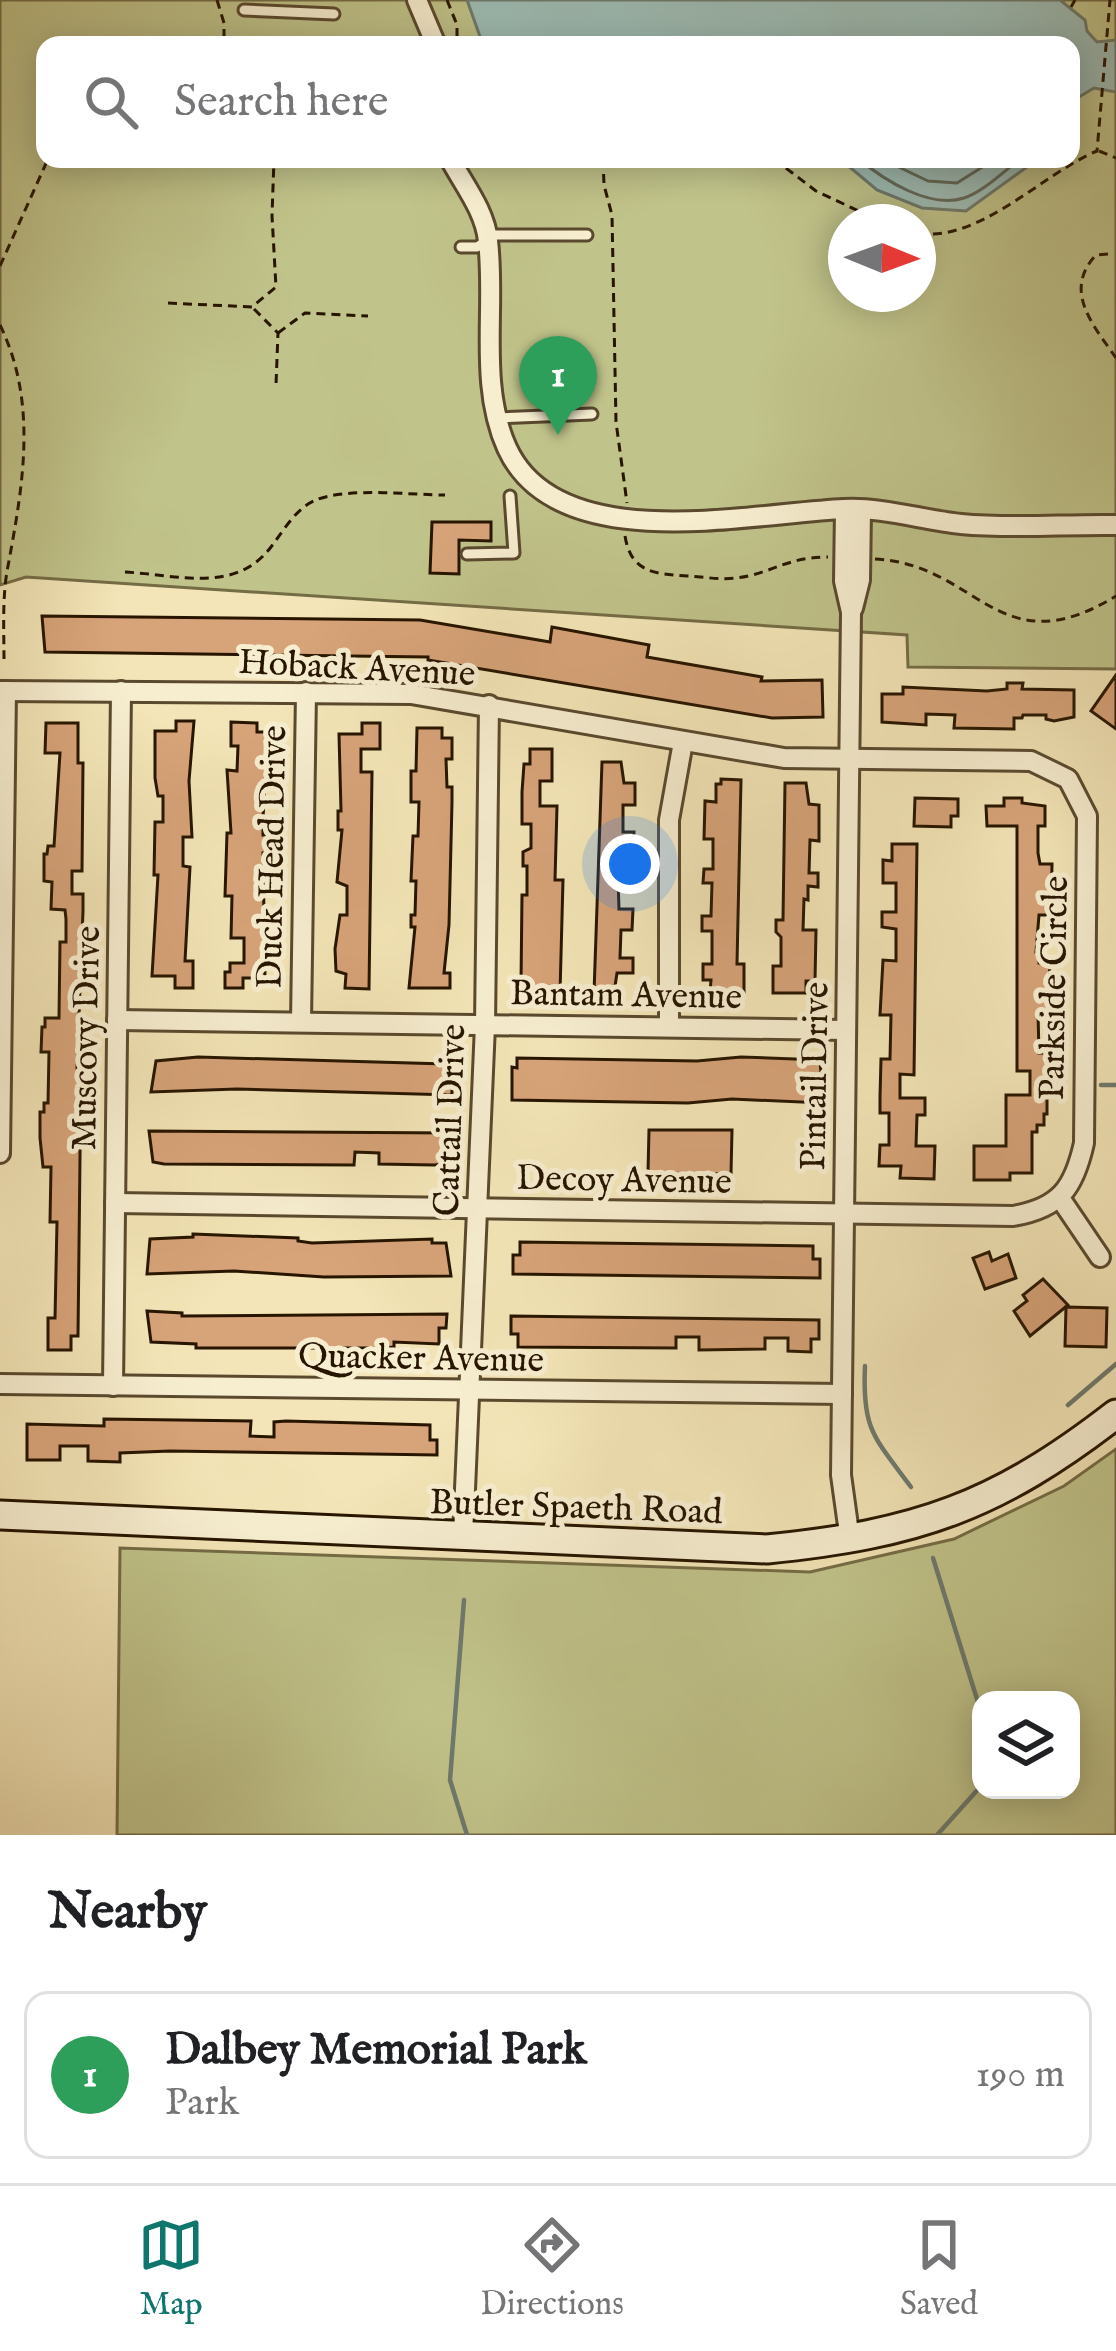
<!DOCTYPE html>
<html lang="en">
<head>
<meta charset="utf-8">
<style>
  :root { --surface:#fff; --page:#f2f2f2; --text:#202124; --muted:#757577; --line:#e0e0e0; --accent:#0f766e }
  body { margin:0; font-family:"IM FELL English",serif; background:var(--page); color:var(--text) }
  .controls { position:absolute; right:36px; bottom:36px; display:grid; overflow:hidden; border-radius:24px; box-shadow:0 6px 30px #0003 }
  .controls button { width:108px; height:108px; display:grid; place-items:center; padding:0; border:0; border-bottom:3px solid var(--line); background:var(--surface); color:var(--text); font:60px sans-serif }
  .compass { position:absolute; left:828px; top:204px; width:108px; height:108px; border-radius:50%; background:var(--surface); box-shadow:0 6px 30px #0003; rotate:91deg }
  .you { position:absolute; left:630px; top:864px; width:42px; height:42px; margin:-30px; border:9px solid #fff; border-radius:50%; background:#1a73e8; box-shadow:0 0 0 18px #1a73e833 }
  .badge { display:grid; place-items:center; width:78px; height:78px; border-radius:50%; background:var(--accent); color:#fff; font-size:39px; font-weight:700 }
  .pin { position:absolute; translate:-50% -99px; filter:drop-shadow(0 3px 6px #0008) }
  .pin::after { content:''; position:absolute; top:63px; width:42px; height:36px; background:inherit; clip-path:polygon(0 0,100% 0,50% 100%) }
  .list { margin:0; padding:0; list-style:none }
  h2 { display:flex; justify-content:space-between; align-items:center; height:156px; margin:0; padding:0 48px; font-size:51px }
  h2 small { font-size:39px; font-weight:400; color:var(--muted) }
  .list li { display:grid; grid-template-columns:78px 1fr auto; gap:36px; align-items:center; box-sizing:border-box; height:168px; margin:0 24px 24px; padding:0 24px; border:3px solid var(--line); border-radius:24px }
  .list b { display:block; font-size:45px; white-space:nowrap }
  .list p { margin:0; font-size:39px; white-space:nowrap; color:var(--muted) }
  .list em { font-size:39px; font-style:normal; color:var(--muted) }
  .icon { flex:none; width:66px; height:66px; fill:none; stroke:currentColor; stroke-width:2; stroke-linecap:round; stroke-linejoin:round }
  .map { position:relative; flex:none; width:1116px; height:1835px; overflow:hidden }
  .search { position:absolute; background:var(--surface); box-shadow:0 6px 30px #0003; left:36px; right:36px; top:36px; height:132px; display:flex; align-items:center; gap:30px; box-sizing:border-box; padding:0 42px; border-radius:24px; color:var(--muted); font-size:45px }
  .sheet { height:348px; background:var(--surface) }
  nav { display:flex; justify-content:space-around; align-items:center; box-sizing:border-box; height:168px; border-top:3px solid var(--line); background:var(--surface); font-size:33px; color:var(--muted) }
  nav a { display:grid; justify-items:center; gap:6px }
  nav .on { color:var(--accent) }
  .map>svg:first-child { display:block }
  .green { fill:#c0c38a; stroke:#746c45; stroke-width:3; fill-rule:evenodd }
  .water { fill:#9dbdb6; stroke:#6e7a6d; stroke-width:3 }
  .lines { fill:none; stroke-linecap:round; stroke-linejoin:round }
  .shore { stroke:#62695b; stroke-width:3 }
  .stream { stroke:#6e7a6d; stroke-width:4.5 }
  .building { fill:#d7a379; stroke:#271500; stroke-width:3 }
  .lane-casing { stroke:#5a492e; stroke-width:15 }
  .street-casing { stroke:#5a492e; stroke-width:24 }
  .secondary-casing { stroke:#271500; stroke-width:33 }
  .path { stroke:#271500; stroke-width:3; stroke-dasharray:9 6; stroke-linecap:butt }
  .lane { stroke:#f7eed0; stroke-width:9 }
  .street { stroke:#f7eed0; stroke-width:18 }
  .secondary { stroke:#f7eed0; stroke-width:27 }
  .labels { text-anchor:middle; stroke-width:10; stroke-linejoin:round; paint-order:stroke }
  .street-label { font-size:36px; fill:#271500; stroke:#f7eed0 }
</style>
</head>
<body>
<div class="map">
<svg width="1116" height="1835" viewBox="0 0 1116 1835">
  <rect width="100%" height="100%" fill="#f3e5b7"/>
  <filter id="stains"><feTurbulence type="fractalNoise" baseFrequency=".00167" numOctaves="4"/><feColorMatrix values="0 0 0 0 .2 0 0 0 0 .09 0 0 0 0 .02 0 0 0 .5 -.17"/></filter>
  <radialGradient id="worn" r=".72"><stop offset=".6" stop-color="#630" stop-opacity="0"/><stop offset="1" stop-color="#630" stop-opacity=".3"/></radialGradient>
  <g class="green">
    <path d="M0 0H1116V669L908 667 907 635 26 577 0 585ZM45 45H1071V159H45ZM846 222H918V294H846Z"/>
    <path d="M1116 1449V1835H117L120 1548 810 1572 954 1539 1064 1486ZM1071 1700V1790H981V1700Z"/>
  </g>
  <g class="water">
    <polygon points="467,0 1060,0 1085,20 1087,31 1097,42 1116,40 1116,92 1094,88 1079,97 1071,112 1071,45 483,45"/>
    <polygon points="840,159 1038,159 966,211 922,208 877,190"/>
  </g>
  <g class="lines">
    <g class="shore">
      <path d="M859 159C884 180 929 209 964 198 983 192 1004 171 1020 159"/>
      <polyline points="882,159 928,181 957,183 995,159"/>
    </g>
    <g class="stream">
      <polyline points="1101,1085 1116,1085"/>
      <path d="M865 1366C862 1430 874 1437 911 1487"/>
      <polyline points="1068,1405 1116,1364"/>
      <polyline points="933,1558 981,1712"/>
      <polyline points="464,1600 450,1780 467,1835"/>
      <polyline points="937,1835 981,1786"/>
    </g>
  </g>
  <g class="building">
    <polygon points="432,522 491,522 491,541 459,540 459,574 430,573"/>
    <polygon points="42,616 420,620 550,642 552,627 649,645 647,657 762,677 761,681 822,680 823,717 772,718 428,660 428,657 45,652"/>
    <polygon points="1116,675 1116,729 1091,711"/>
    <polygon points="1007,683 1023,683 1022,689 1074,690 1074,717 1054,721 1046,719 1046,715 1023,715 1022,718 1014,718 1014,729 954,728 955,715 926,714 926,725 882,722 882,694 903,694 903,687 987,691 1007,689"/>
    <polygon points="176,721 194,721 189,781 192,837 183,837 183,866 190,867 185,961 193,961 193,988 175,988 175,976 152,976 158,875 154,875 155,822 163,822 163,796 158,796 155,778 155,731 176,731"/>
    <polygon points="231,722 257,723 257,732 268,732 263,818 263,835 268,835 267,853 263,853 265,978 243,978 243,988 225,988 225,972 230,972 230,963 244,963 244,938 231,938 232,896 225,896 227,833 231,833 227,770 237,771 238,746 231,746"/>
    <polygon points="46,723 78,723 78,763 83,763 82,871 72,871 72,894 83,894 83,911 77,1068 81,1068 78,1336 71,1336 71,1350 48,1350 48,1318 55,1318 57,1222 50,1222 51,1167 43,1167 40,1138 40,1112 44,1112 44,1103 48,1103 49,1052 41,1052 42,1027 45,1027 45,1018 59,1018 60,942 66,942 66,919 65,910 51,909 52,882 44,881 44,854 47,854 48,846 54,846 60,753 45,753"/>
    <polygon points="362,723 380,723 380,749 361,749 361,772 372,772 369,989 345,988 346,974 336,971 335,949 340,915 347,915 347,886 337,882 342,830 338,830 338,811 341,811 339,734 362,734"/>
    <polygon points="417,728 442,728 442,738 452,738 452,759 446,759 447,787 452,787 452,802 449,925 444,973 450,973 450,988 409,988 415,927 411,927 411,915 415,915 416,881 411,881 413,836 418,836 419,802 411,802 411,771 416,771"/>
    <polygon points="530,749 552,749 552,781 540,781 540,806 557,806 555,880 563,880 560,993 530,993 530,983 521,983 522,895 527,895 527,866 523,866 523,852 531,848 531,824 522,824 522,792 524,764 530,764"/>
    <polygon points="602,762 621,762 624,783 635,783 635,805 623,805 623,832 634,832 634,879 618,879 619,909 633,909 632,930 621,930 620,958 633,958 633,973 617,973 614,993 594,993"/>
    <polygon points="721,779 741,780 737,964 744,964 744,992 710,992 711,980 703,980 703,964 712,964 712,931 702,931 702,916 711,916 712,883 703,883 704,869 713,869 713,839 704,839 705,801 716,802 716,784 721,784"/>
    <polygon points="785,783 806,783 809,804 819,805 819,841 810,840 809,873 818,873 818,887 808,886 808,900 804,899 803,930 816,930 815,981 806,981 806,993 773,993 773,966 781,966 781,937 776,932 776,920 783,920"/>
    <polygon points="915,798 958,799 958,816 951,816 951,827 914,826"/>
    <polygon points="1004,798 1022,798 1022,803 1045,806 1045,826 1038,826 1038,853 1040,864 1052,864 1051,915 1039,915 1036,952 1039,952 1039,963 1050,963 1048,1014 1038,1013 1039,1053 1047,1053 1047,1114 1044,1114 1044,1125 1037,1125 1037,1132 1032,1132 1032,1173 1010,1173 1010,1180 974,1180 974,1146 1006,1146 1006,1095 1030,1095 1030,1071 1017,1071 1017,826 987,826 986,806 1004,806"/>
    <polygon points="892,844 917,844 914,1075 900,1074 900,1098 925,1098 925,1115 917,1115 916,1146 935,1146 934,1179 900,1178 901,1166 879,1166 880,1145 889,1145 889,1113 880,1113 880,1097 881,1059 890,1059 891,1015 880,1015 883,960 896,961 896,929 882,927 882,912 896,912 896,883 883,883 883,860 892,861"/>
    <polygon points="198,1057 445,1064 445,1080 452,1080 452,1095 237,1089 151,1092 156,1061"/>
    <polygon points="741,1057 820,1060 823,1103 732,1099 688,1103 512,1100 512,1067 517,1068 517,1058 697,1061"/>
    <polygon points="649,1130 732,1130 731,1174 648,1173"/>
    <polygon points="149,1131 453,1133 453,1149 445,1149 445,1164 434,1165 379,1164 379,1153 355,1152 354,1165 164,1164 153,1162"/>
    <polygon points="193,1234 298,1238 298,1241 312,1243 432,1239 432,1243 446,1243 451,1276 324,1277 234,1271 147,1274 150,1239 193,1237"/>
    <polygon points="520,1242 813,1246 813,1259 820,1259 820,1278 513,1274 513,1255 520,1255"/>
    <polygon points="989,1252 992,1261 1008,1254 1016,1278 985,1289 973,1258"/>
    <polygon points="1043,1279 1068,1305 1030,1336 1014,1311 1027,1301 1023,1295"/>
    <polygon points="1066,1307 1107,1308 1106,1347 1065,1346"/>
    <polygon points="147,1311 182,1313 182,1316 447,1314 446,1328 439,1328 439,1344 394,1342 394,1347 384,1348 196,1348 196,1344 151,1342"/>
    <polygon points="511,1316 819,1320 819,1339 811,1339 811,1352 788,1351 788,1338 765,1338 765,1349 699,1350 699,1337 676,1337 676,1348 518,1347 518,1334 511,1334"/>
    <polygon points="104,1419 251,1421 250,1436 274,1437 274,1422 286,1421 430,1425 430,1440 437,1440 437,1455 170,1451 120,1453 120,1462 88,1461 88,1446 60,1446 60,1460 27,1460 27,1424 104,1426"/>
  </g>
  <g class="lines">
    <defs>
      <g id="lane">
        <polyline points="244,10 334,14"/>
        <polyline points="461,247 477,247 496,235 587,235"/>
        <polyline points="496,418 592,414"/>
        <polyline points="467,554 514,553 510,496"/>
      </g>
      <g id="street">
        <polyline points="417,0 436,45"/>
        <path d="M450 159C464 185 485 211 488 241 496 309 478 384 507 448 557 558 750 513 844 509 882 507 923 520 961 524 1012 529 1065 524 1116 525"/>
        <polyline points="845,509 844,581 851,612 841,1475 850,1540"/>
        <polyline points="853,608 860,580 861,510"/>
        <path d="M0 691 411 694 784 758 1031 761 1068 779 1087 816 1084 1143C1074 1188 1060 1208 1013 1216L115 1203"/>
        <polyline points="117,1020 846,1030"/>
        <polyline points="301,1022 306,692"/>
        <polyline points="669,1025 669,820 683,742"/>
        <polyline points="0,1153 6,691"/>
        <polyline points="1060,1198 1100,1257"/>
        <polyline points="0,1384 842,1394"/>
        <polyline points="113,1386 121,691"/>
        <polyline points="463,1536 485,1025 489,705"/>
      </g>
      <path id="secondary" d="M0 1515 767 1549C917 1534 996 1507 1116 1414"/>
    </defs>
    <use href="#lane" class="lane-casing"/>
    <use href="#street" class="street-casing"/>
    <use href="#secondary" class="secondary-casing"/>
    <g class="path">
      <polyline points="217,0 224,23 224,45"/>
      <polyline points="447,0 457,25 457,45"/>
      <polyline points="1071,7 1075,0"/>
      <polyline points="1099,151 1116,158"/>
      <polyline points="603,159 604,185 612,215 616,422 627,503"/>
      <polyline points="774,159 816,191 882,222"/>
      <path d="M918 233C979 243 1042 174 1097 151L1110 0"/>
      <path d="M1108 254 1096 255C1062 291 1094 326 1116 358"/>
      <polyline points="0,266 48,159"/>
      <polyline points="168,303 252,307 276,287 272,216 274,159"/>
      <polyline points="254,309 278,333 276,385"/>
      <path d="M0 325C38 403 23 485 8 566 2 596 4 630 4 660"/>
      <polyline points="278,333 305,313 368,316"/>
      <path d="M625 536C631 573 655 574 688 576 704 577 721 580 736 578 771 574 786 557 828 557"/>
      <path d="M875 559C979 564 998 668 1116 596"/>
      <path d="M125 572C179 575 235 594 271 547 284 530 296 508 316 500 347 487 411 495 445 495"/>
    </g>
    <use href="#lane" class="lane"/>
    <use href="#street" class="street"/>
    <use href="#secondary" class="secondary"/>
  </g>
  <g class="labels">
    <g class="street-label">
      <text transform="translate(357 666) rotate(3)" y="13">Hoback Avenue</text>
      <text transform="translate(270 857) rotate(-89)" y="13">Duck Head Drive</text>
      <text transform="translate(1052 988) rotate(-89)" y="13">Parkside Circle</text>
      <text transform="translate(626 993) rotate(1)" y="13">Bantam Avenue</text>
      <text transform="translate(84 1038) rotate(-89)" y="13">Muscovy Drive</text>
      <text transform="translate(813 1076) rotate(-89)" y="13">Pintail Drive</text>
      <text transform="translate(448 1120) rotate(-88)" y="13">Cattail Drive</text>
      <text transform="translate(624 1178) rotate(1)" y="13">Decoy Avenue</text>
      <text transform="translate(421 1356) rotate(1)" y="13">Quacker Avenue</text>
      <text transform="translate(576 1505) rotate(2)" y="13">Butler Spaeth Road</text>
    </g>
  </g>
  <rect width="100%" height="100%" filter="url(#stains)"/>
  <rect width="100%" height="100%" fill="url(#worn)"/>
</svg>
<div class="controls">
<button><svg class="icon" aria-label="layers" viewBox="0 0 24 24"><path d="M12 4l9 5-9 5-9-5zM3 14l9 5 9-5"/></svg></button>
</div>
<svg class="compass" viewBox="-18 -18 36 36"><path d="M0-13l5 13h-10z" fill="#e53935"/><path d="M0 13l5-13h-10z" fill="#757577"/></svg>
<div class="you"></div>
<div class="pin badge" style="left:558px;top:435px;background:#2e9e5b">1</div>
<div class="search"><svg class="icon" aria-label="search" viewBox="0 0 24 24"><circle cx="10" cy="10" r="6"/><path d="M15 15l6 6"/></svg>Search here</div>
</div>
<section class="sheet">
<h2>Nearby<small></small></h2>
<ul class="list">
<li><span class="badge" style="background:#2e9e5b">1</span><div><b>Dalbey Memorial Park</b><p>Park</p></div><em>190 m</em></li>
</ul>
</section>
<nav>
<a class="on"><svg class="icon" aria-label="map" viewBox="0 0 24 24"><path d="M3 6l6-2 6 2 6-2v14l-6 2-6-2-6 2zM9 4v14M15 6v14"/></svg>Map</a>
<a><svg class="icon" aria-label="directions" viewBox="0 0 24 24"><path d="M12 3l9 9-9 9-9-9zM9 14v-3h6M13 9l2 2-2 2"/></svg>Directions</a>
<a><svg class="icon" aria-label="saved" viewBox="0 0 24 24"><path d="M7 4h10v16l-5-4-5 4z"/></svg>Saved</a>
</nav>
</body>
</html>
